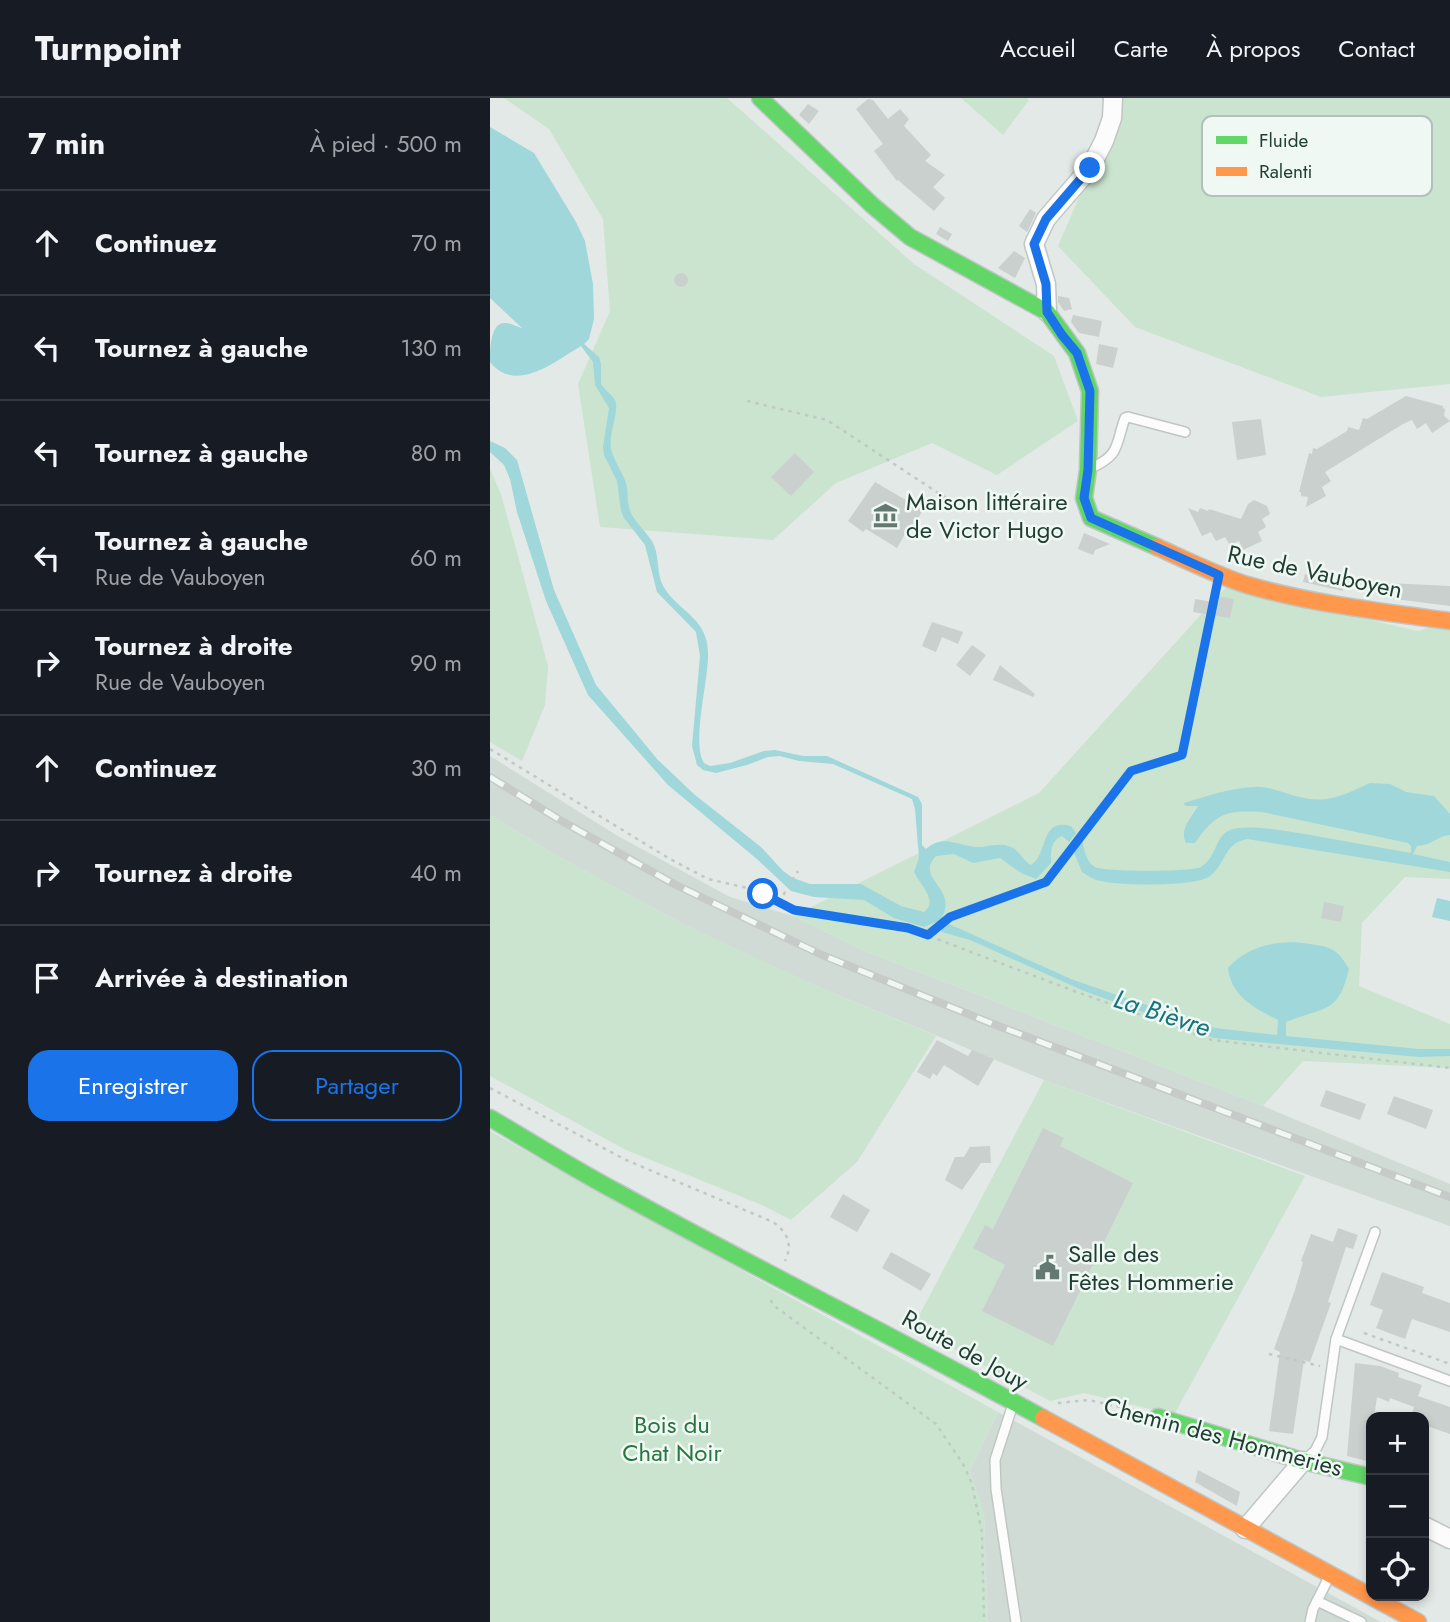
<!DOCTYPE html>
<html lang="fr">
<head>
<meta charset="utf-8">
<style>
  :root { --surface:#171b24; --page:#20242c; --text:#f1f3f6; --muted:#9ea1a6; --line:#363941; --accent:#1a73e8 }
  body { margin:0; font-family:Jost,sans-serif; background:var(--page); color:var(--text) }
  .controls { position:absolute; right:21px; bottom:21px; display:grid; overflow:hidden; border-radius:14px; box-shadow:0 4px 10px #0003 }
  .controls button { width:63px; height:63px; display:grid; place-items:center; padding:0; border:0; border-bottom:2px solid var(--line); background:var(--surface); color:var(--text); font:35px sans-serif }
  .stop { position:absolute; width:21px; height:21px; margin:-16px; border:5px solid #1a73e8; border-radius:50%; background:#fff }
  .stop.end { background:#1a73e8; border-color:#fff; box-shadow:0 2px 7px #0008 }
  .list { margin:0; padding:0; list-style:none }
  h2 { display:flex; justify-content:space-between; align-items:center; height:91px; margin:0; padding:0 28px; font-size:30px }
  h2 small { font-size:23px; font-weight:400; color:var(--muted) }
  .list li { display:grid; grid-template-columns:46px 1fr auto; gap:21px; align-items:center; box-sizing:border-box; height:105px; padding:0 28px; border-top:2px solid var(--line) }
  .list b { display:block; font-size:26px; white-space:nowrap }
  .list p { margin:0; font-size:23px; white-space:nowrap; color:var(--muted) }
  .list em { font-size:23px; font-style:normal; color:var(--muted) }
  .actions { display:flex; gap:14px; padding:21px 28px }
  .actions a { flex:1; padding:16px 0; border:2px solid var(--accent); border-radius:21px; text-align:center; font-size:24px; color:var(--accent) }
  .actions .main { background:var(--accent); color:#fff }
  .icon { flex:none; width:38px; height:38px; fill:none; stroke:currentColor; stroke-width:2; stroke-linecap:round; stroke-linejoin:round }
  .map { position:relative; flex:none; width:960px; height:1524px; overflow:hidden }
  header { display:flex; align-items:center; gap:42px; box-sizing:border-box; height:98px; padding:0 35px; background:var(--surface); border-bottom:2px solid var(--line) }
  header strong { font-size:33px }
  nav { display:flex; gap:38px; margin-inline-start:auto; font-size:24px }
  main { display:flex }
  aside { flex:1; background:var(--surface) }
  .map>svg:first-child { display:block }
  .built { fill:#d0dbd5 }
  .green { fill:#cbe4d0 }
  .water { fill:#a0d7da }
  .building { fill:#cad0cd }
  .lines { fill:none; stroke-linecap:round; stroke-linejoin:round }
  .lane-casing { stroke:#c0c6c3; stroke-width:12 }
  .street-casing { stroke:#c0c6c3; stroke-width:21 }
  .fast-casing { stroke:#bec6c3; stroke-width:19 }
  .slow-casing { stroke:#bec6c3; stroke-width:19 }
  .path { stroke:#c0c9c4; stroke-width:2.5; stroke-dasharray:3.5 5; stroke-linecap:butt }
  .lane { stroke:#fbfcfb; stroke-width:9 }
  .street { stroke:#fbfcfb; stroke-width:18 }
  .fast { stroke:#63d668; stroke-width:16 }
  .slow { stroke:#ff974d; stroke-width:16 }
  .rail-casing { stroke:#c6cac9; stroke-width:8 }
  .rail { stroke:#f0f8f4; stroke-width:5; stroke-dasharray:16; stroke-linecap:butt }
  .route { stroke:#1a73e8; stroke-width:9 }
  .labels { text-anchor:middle; stroke-width:5; stroke-linejoin:round; paint-order:stroke }
  .poi-label { font-size:24px; fill:#1f3d33; stroke:#f0f8f4; text-anchor:start }
  .street-label { font-size:24px; fill:#1f3d33; stroke:#f0f8f4 }
  .park-label { font-size:24px; fill:#27763f; stroke:#f0f8f4 }
  .water-label { font-size:26px; font-style:italic; fill:#16747c; stroke:#f0f8f4 }
  .key { fill:#f0f8f4; stroke:#b1c0ba; stroke-width:2 }
  .key-label { font-size:19px; fill:#1f3d33 }
</style>
</head>
<body>
<header>
<strong>Turnpoint</strong>
<nav><a>Accueil</a><a>Carte</a><a>À propos</a><a>Contact</a></nav>
</header>
<main>
<aside>
<h2>7 min<small>À pied · 500 m</small></h2>
<ul class="list">
<li><svg class="icon" aria-label="ahead" viewBox="0 0 24 24"><path d="M12 20V5M6 11l6-6 6 6"/></svg><div><b>Continuez</b></div><em>70 m</em></li>
<li><svg class="icon" aria-label="left" viewBox="0 0 24 24"><path d="M17 20v-9H6M10 6l-5 5 5 5"/></svg><div><b>Tournez à gauche</b></div><em>130 m</em></li>
<li><svg class="icon" aria-label="left" viewBox="0 0 24 24"><path d="M17 20v-9H6M10 6l-5 5 5 5"/></svg><div><b>Tournez à gauche</b></div><em>80 m</em></li>
<li><svg class="icon" aria-label="left" viewBox="0 0 24 24"><path d="M17 20v-9H6M10 6l-5 5 5 5"/></svg><div><b>Tournez à gauche</b><p>Rue de Vauboyen</p></div><em>60 m</em></li>
<li><svg class="icon" aria-label="right" viewBox="0 0 24 24"><path d="M7 20v-9h11M14 6l5 5-5 5"/></svg><div><b>Tournez à droite</b><p>Rue de Vauboyen</p></div><em>90 m</em></li>
<li><svg class="icon" aria-label="ahead" viewBox="0 0 24 24"><path d="M12 20V5M6 11l6-6 6 6"/></svg><div><b>Continuez</b></div><em>30 m</em></li>
<li><svg class="icon" aria-label="right" viewBox="0 0 24 24"><path d="M7 20v-9h11M14 6l5 5-5 5"/></svg><div><b>Tournez à droite</b></div><em>40 m</em></li>
<li><svg class="icon" aria-label="arrive" viewBox="0 0 24 24"><path d="M6 21V4h12l-3 4 3 4H6"/></svg><div><b>Arrivée à destination</b></div></li>
</ul>
<div class="actions"><a class="main">Enregistrer</a><a>Partager</a></div>
</aside>
<div class="map">
<svg width="960" height="1524" viewBox="0 0 960 1524">
  <rect width="100%" height="100%" fill="#e3e9e6"/>
  <g class="built">
    <polygon points="0,658 126,737 240,799 303,818 370,851 773,1008 960,1086 960,1128 554,982 331,890 255,856 191,825 62,755 0,717"/>
    <polygon points="508,1314 891,1524 498,1524 494,1416 480,1373"/>
  </g>
  <g class="green">
    <polygon points="14,0 237,0 424,166 564,258 588,323 507,377 442,345 346,385 283,442 110,429 88,286 120,213 113,121 59,31"/>
    <polygon points="471,0 537,0 539,2 513,37"/>
    <polygon points="632,0 960,0 960,286 831,299 645,229 568,148"/>
    <polygon points="0,371 11,396 58,568 55,607 32,663 0,644"/>
    <polygon points="736,489 928,533 960,523 960,781 915,779 872,825 869,888 960,926 960,970 813,963 773,1008 370,851 303,818 549,695"/>
    <polygon points="0,717 62,755 191,825 331,890 446,938 367,1064 301,1122 272,1107 136,1052 0,978"/>
    <polygon points="554,982 815,1078 684,1317 594,1295 560,1303 423,1229"/>
    <polygon points="0,1033 508,1314 480,1373 494,1415 498,1524 0,1524"/>
  </g>
  <g class="water">
    <path d="M0 29 44 55 86 124 95 143 103 186 104 221 99 241 94 246 109 259 111 266V286C115 292 122 297 125 302 130 313 118 336 121 350 123 363 134 375 137 389 138 398 137 406 141 415 146 426 157 434 163 445 170 459 166 478 175 491 190 514 218 521 218 555 219 581 201 645 214 665L220 668 240 665 274 653 285 652 313 658H337L428 699 432 706V747L436 751C454 735 469 749 488 749 500 749 510 744 521 749 530 753 533 763 541 767 559 756 549 720 581 728L586 735 579 744 572 738C560 743 561 754 561 765L546 781 531 775 510 760 483 765 464 756 446 758C424 781 468 789 452 819L454 821 434 829 404 820 374 802 324 799 301 793 268 762 178 687 98 597 56 503 27 414 20 381 14 367 0 354V343L15 350 27 362 64 492 106 587 168 662 205 697 271 749 293 773 303 780 320 786H371L411 808 434 814C449 803 430 787 424 774L429 760 425 711 422 701 343 666 309 663 290 658 278 659 257 667 226 675 213 672 207 667 202 648 210 558 206 534 167 494 155 447 134 420 131 413 127 383 114 357 113 349 119 310 105 287 103 264 91 248C64 264 26 296 0 264 0 252 0 223 16 225 21 225 28 229 32 230L0 200Z"/>
    <path d="M880 685 900 686 916 694 944 698 960 716V737C947 738 943 747 927 748L923 756 960 764V774L757 741C734 745 736 766 720 778 707 789 629 788 611 783 604 782 598 778 592 774L583 752 592 740C594 750 595 763 605 769 614 774 702 774 711 769 730 757 723 731 750 730 771 728 794 733 815 736 850 742 885 749 921 755V748L918 745 772 714C736 712 726 715 705 745H696C689 731 701 720 708 708H695L694 705C717 698 740 690 764 689 777 688 789 693 802 697 836 707 849 699 880 685Z"/>
    <polygon points="947,800 960,803 960,823 942,819"/>
    <path d="M459 826 581 881 621 895 725 930 787 937 788 922C764 910 741 898 738 870 758 847 791 841 820 846 826 847 835 848 841 851 850 855 854 863 859 871 848 917 835 908 796 924V938L929 951H960V958L929 959 724 940 594 893 480 842 452 834 451 830Z"/>
  </g>
  <g class="building">
    <polygon points="378,1 383,2 398,21 410,11 419,21 414,28 441,57 435,63 455,77 443,89 455,100 444,113 408,82 407,83 384,53 393,46 366,11"/>
    <polygon points="318,6 329,13 319,26 309,17"/>
    <polygon points="540,111 546,115 537,134 529,128"/>
    <polygon points="450,129 462,136 458,143 446,136"/>
    <polygon points="524,153 535,160 525,180 508,170"/>
    <circle cx="191" cy="182" r="7"/>
    <polygon points="568,198 579,200 582,211 574,213 568,204"/>
    <polygon points="583,217 612,223 609,239 589,235 581,224"/>
    <polygon points="609,246 628,250 623,270 606,266"/>
    <polygon points="916,298 953,308 953,310 955,311 954,318 960,323 942,335 936,325 927,331 922,322 913,326 835,374 841,383 832,389 836,398 816,409 818,399 811,398 811,394 809,394 819,355 822,356 823,350 827,351 857,333 858,329 869,332 873,320 877,321"/>
    <polygon points="771,321 776,357 747,362 742,324"/>
    <polygon points="305,355 324,374 301,398 281,379"/>
    <polygon points="385,384 433,412 422,431 419,429 407,450 376,431 373,434 358,423"/>
    <polygon points="764,402 777,408 780,416 772,421 776,429 768,434 772,443 753,452 749,443 740,447 735,439 726,443 721,434 712,438 698,410 708,414 710,410 718,413 719,411 751,421 758,406"/>
    <polygon points="594,435 620,446 605,452 603,457 588,451"/>
    <polygon points="815,476 854,484 853,493 813,484"/>
    <polygon points="898,485 960,488 960,508 897,500"/>
    <polygon points="730,499 744,501 740,520 703,514 705,501 729,505"/>
    <polygon points="442,524 473,534 468,546 452,539 446,554 432,548"/>
    <polygon points="482,547 496,557 480,578 466,567"/>
    <polygon points="510,567 545,596 543,599 503,582"/>
    <polygon points="834,804 854,808 851,824 831,820"/>
    <polygon points="447,942 478,958 482,952 504,961 488,988 454,967 447,978 443,975 440,981 427,974"/>
    <polygon points="836,992 876,1006 870,1022 830,1008"/>
    <polygon points="904,998 943,1012 936,1031 897,1016"/>
    <polygon points="553,1030 574,1040 570,1048 643,1085 563,1248 492,1213 515,1167 483,1150 495,1127 503,1131"/>
    <polygon points="500,1048 501,1065 491,1065 472,1092 455,1082 465,1059 474,1059 480,1049"/>
    <polygon points="353,1096 380,1112 367,1134 340,1119"/>
    <polygon points="848,1130 868,1137 863,1151 856,1149 838,1204 841,1205 820,1264 814,1262 803,1336 779,1333 790,1254 784,1251 805,1192 813,1164 811,1163 821,1136 843,1144"/>
    <polygon points="401,1154 441,1176 431,1193 392,1170"/>
    <polygon points="892,1174 934,1189 932,1195 960,1205 960,1234 922,1221 915,1241 886,1230 893,1212 880,1207"/>
    <polygon points="865,1265 890,1268 909,1275 908,1279 932,1287 928,1298 960,1309 960,1336 934,1327 934,1319 921,1319 924,1309 900,1300 899,1304 887,1299 884,1319 881,1319 881,1364 857,1358"/>
    <polygon points="708,1372 750,1394 747,1408 705,1384"/>
  </g>
  <g class="lines">
    <defs>
      <g id="lane">
        <path d="M599 371C631 357 625 348 635 320L638 319 695 334"/>
        <polyline points="846,1241 960,1283"/>
        <polyline points="523,1306 505,1362 506,1391 526,1524"/>
        <polyline points="817,1360 825,1353 832,1339 846,1241 885,1134"/>
        <polyline points="827,1503 871,1524"/>
        <polyline points="820,1524 823,1511 839,1479"/>
      </g>
      <g id="street">
        <polyline points="557,214 556,186 544,146 556,121 600,70 614,43 622,20 623,0"/>
        <polyline points="934,1428 960,1441"/>
        <polyline points="755,1431 813,1363"/>
      </g>
      <g id="fast">
        <polyline points="270,0 382,107 420,139 557,214 587,255 600,293 598,372 594,400 601,420 667,449"/>
        <path d="M0 1020C43 1045 85 1072 129 1095 269 1172 412 1243 553 1320"/>
        <polyline points="668,1319 813,1363 881,1379"/>
      </g>
      <g id="slow">
        <path d="M667 449C696 462 726 477 757 487 823 506 892 514 960 523"/>
        <polyline points="553,1320 928,1524"/>
      </g>
    </defs>
    <use href="#lane" class="lane-casing"/>
    <use href="#street" class="street-casing"/>
    <use href="#fast" class="fast-casing"/>
    <use href="#slow" class="slow-casing"/>
    <g class="path">
      <polyline points="257,303 337,322 465,406"/>
      <polyline points="0,651 180,761 218,781 262,791 305,812 418,830 584,893 722,942 960,970"/>
      <polyline points="289,804 308,773"/>
      <polyline points="438,837 460,819 556,784 641,673 693,657 724,498"/>
      <path d="M0 990 136 1062 283 1124C298 1135 303 1146 295 1163"/>
      <polyline points="281,1202 283,1207 446,1326 473,1366 482,1386 492,1435 494,1524"/>
      <polyline points="874,1235 960,1266"/>
      <polyline points="779,1256 830,1268"/>
      <polyline points="568,1305 599,1302 647,1313"/>
    </g>
    <use href="#lane" class="lane"/>
    <use href="#street" class="street"/>
    <use href="#fast" class="fast"/>
    <use href="#slow" class="slow"/>
    <defs>
      <polyline id="rail" points="0,679 70,722 184,786 332,857 498,924 960,1099"/>
    </defs>
    <use href="#rail" class="rail-casing"/>
    <use href="#rail" class="rail"/>
  </g>
  <g class="lines">
    <polyline class="route" points="273,796 304,812 418,830 438,837 460,819 556,784 641,673 692,657 729,477 601,420 594,400 598,372 600,293 587,255 572,237 557,214 556,186 544,146 556,121 600,70"/>
  </g>
  <defs>
    <symbol id="museum-bare" viewBox="-9 -9 18 18"><path d="M0-6L6-3V-2H-6V-3ZM-5-1h2V3h-2ZM-1-1h2V3h-2ZM3-1h2V3H3ZM-6 4H6V6H-6Z" fill="#647972" stroke="#f0f8f4" stroke-width="2.5" paint-order="stroke"/></symbol>
    <symbol id="civic-bare" viewBox="-9 -9 18 18"><path d="M-.6-6.5H3V-4.5H.6V-3L4-1V1h2V6H-6V1h2V-1L-.6-3ZM-1.2 2.5V6h2.4V2.5Z" fill="#647972" stroke="#f0f8f4" stroke-width="2.5" paint-order="stroke"/></symbol>
  </defs>
  <g fill-rule="evenodd">
    <use href="#museum-bare" x="378" y="400" width="35" height="35"/>
    <use href="#civic-bare" x="540" y="1152" width="35" height="35"/>
  </g>
  <g class="labels">
    <g class="poi-label">
      <text x="416" y="412">Maison littéraire<tspan x="416" dy="28">de Victor Hugo</tspan></text>
      <text x="578" y="1164">Salle des<tspan x="578" dy="28">Fêtes Hommerie</tspan></text>
    </g>
    <g class="street-label">
      <text transform="translate(825 474) rotate(12)" y="8">Rue de Vauboyen</text>
      <text transform="translate(475 1252) rotate(29)" y="8">Route de Jouy</text>
      <text transform="translate(733 1339) rotate(15)" y="8">Chemin des Hommeries</text>
    </g>
    <g class="park-label">
      <text x="182" y="1335">Bois du<tspan x="182" dy="28">Chat Noir</tspan></text>
    </g>
    <g class="water-label">
      <text transform="translate(672 915) rotate(18)" y="9">La Bièvre</text>
    </g>
  </g>
  <rect x="712" y="18" width="230" height="80" rx="10" class="key"/>
  <rect x="726" y="38" width="31" height="8" fill="#63d668"/>
  <rect x="726" y="69" width="31" height="9" fill="#ff974d"/>
  <g class="key-label">
    <text x="769" y="49">Fluide</text>
    <text x="769" y="80">Ralenti</text>
  </g>
</svg>
<div class="controls">
<button>+</button>
<button>−</button>
<button><svg class="icon" aria-label="locate" viewBox="0 0 24 24"><circle cx="12" cy="12" r="6"/><path d="M12 2v4M12 18v4M2 12h4M18 12h4"/></svg></button>
</div>
<div class="stop" style="left:273px;top:796px"></div>
<div class="stop end" style="left:600px;top:70px"></div>
</div>
</main>
</body>
</html>
